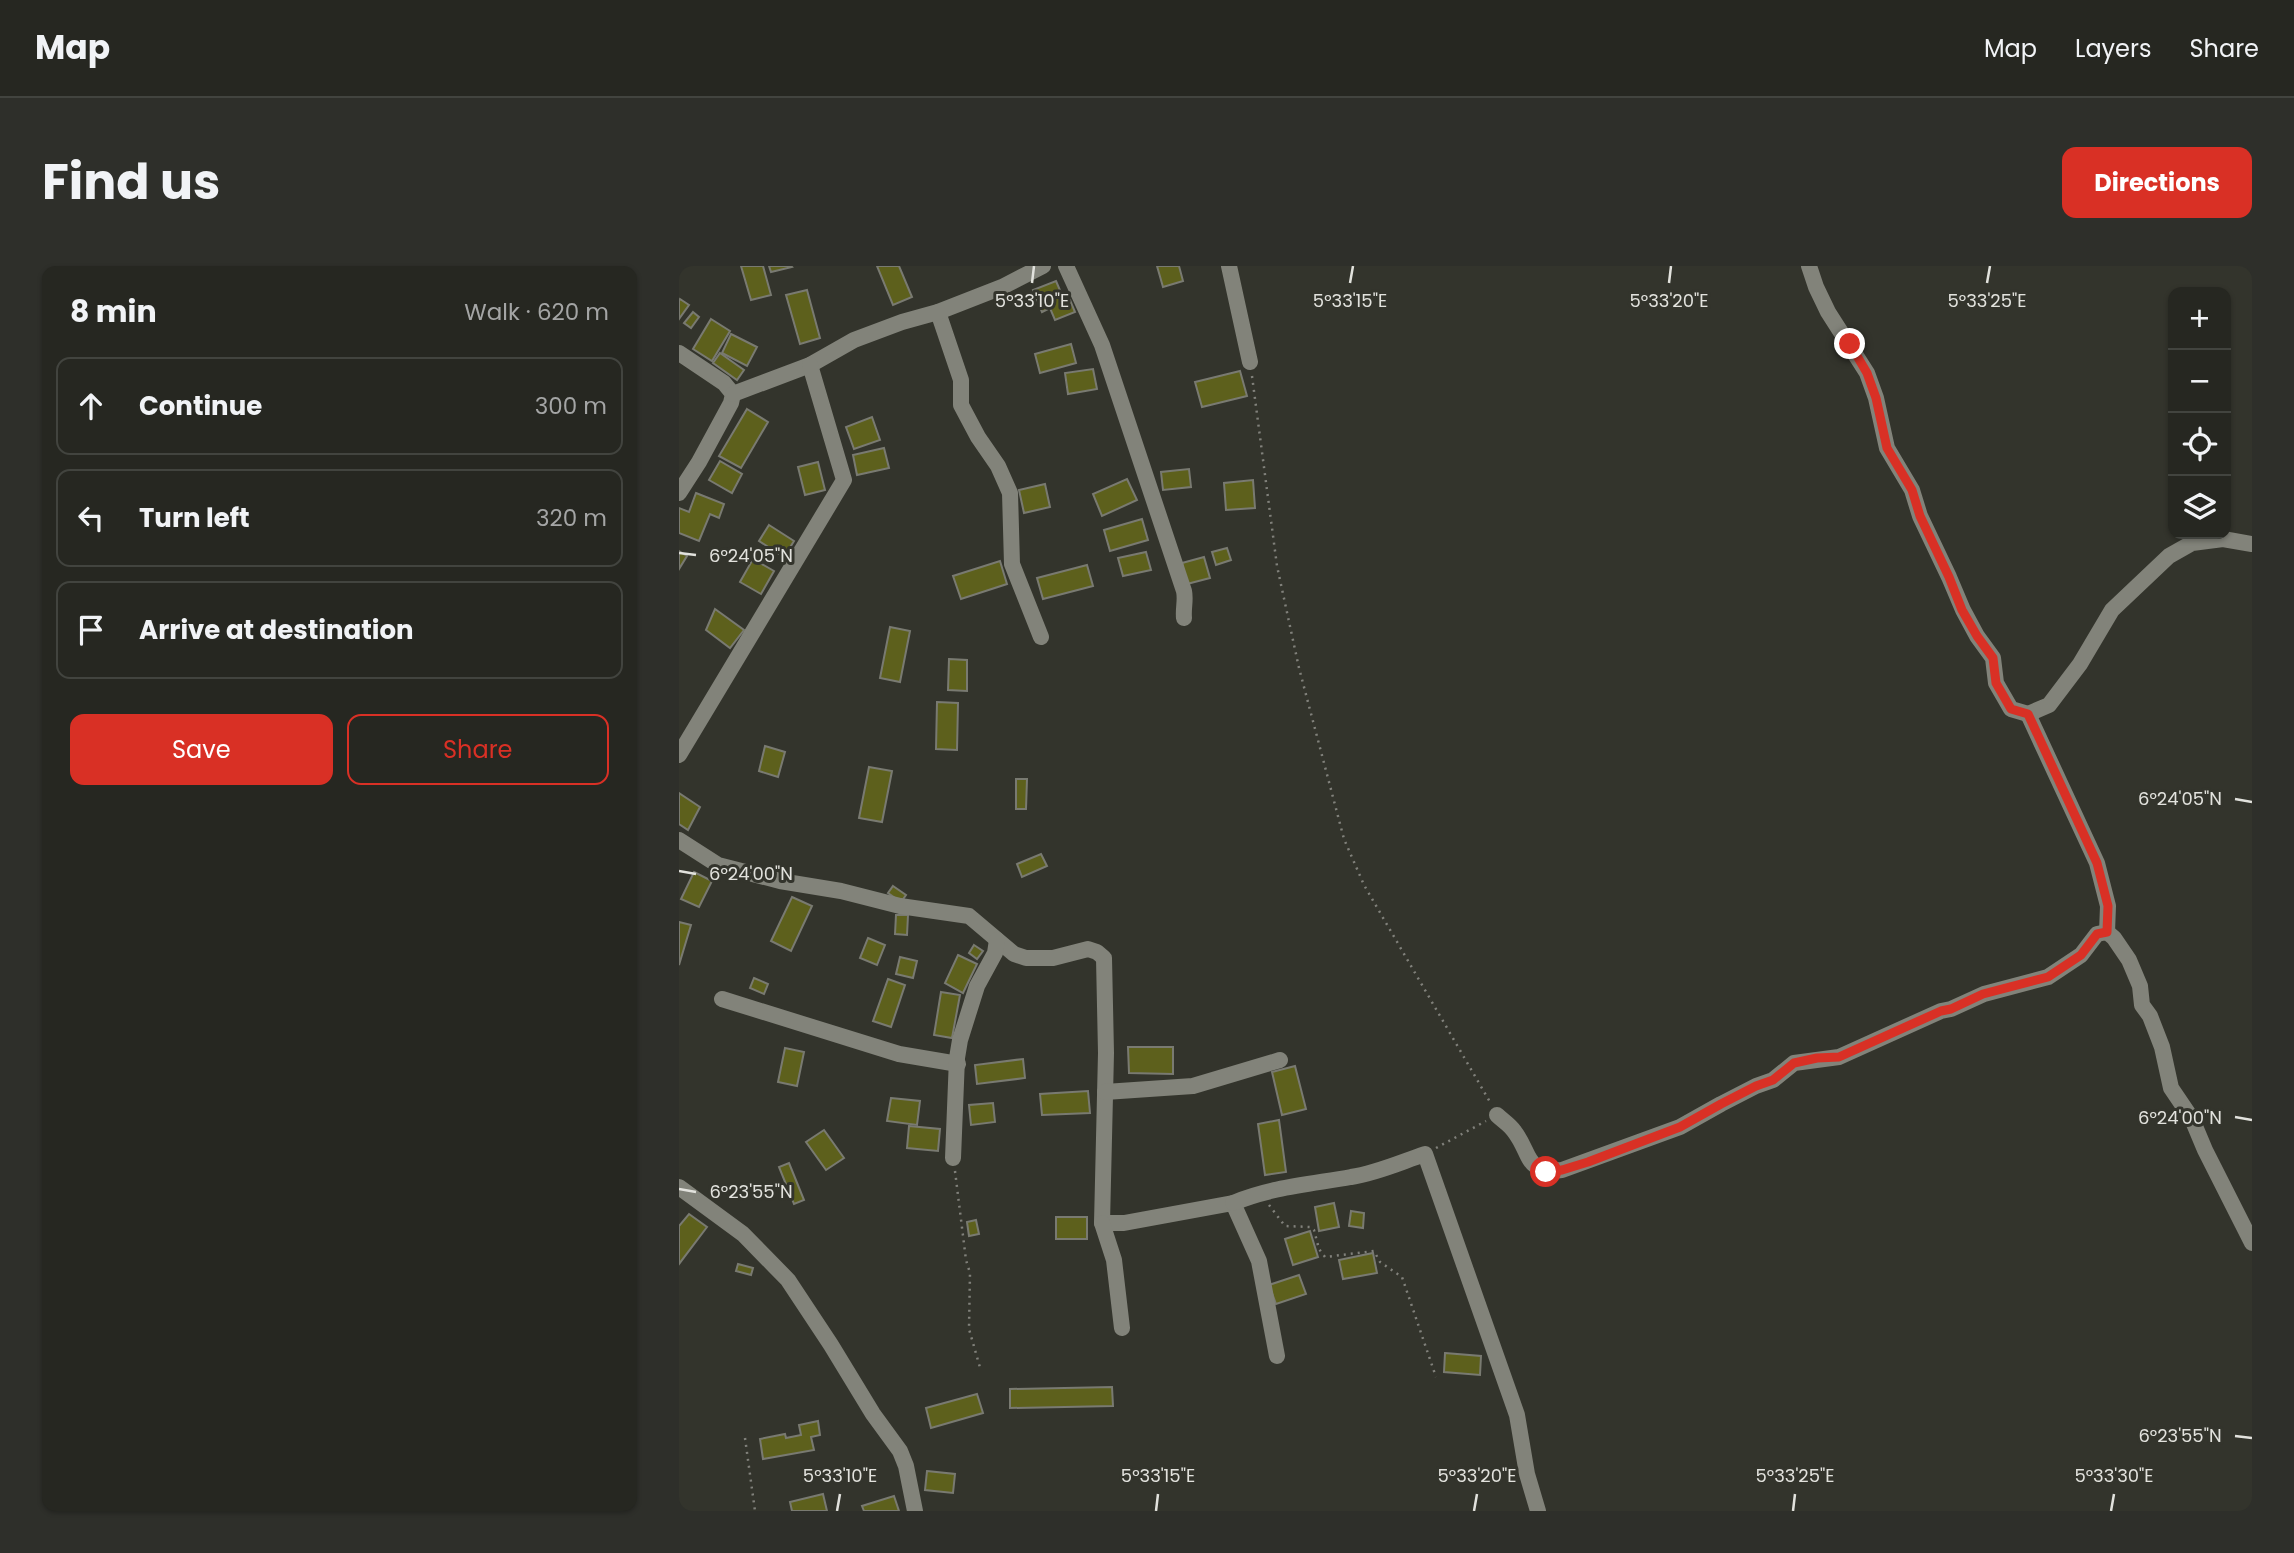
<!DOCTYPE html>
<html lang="en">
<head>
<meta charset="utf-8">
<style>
  :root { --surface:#262721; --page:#2e2f2a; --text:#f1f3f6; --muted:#a4a5a5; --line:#42443f; --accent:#d93025 }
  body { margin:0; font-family:Poppins,sans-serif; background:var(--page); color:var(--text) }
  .controls { position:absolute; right:21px; top:21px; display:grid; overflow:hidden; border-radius:14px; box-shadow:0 2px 5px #0004 }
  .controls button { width:63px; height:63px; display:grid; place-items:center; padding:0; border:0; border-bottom:2px solid var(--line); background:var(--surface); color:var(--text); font:35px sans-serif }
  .stop { position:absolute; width:21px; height:21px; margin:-16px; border:5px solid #d93025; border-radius:50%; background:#fff }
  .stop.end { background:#d93025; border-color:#fff; box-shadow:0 2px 7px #0008 }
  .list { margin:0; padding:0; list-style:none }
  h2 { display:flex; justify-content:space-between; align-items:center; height:91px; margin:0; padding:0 28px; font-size:30px }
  h2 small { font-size:23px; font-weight:400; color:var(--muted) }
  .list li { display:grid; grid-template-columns:46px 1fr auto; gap:21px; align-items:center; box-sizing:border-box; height:98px; margin:0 14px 14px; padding:0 14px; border:2px solid var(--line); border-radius:14px }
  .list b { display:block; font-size:26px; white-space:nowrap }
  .list em { font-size:23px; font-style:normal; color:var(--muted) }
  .actions { display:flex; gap:14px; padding:21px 28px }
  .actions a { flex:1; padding:16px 0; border:2px solid var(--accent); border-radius:14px; text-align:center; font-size:24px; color:var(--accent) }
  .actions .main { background:var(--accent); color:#fff }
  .icon { flex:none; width:38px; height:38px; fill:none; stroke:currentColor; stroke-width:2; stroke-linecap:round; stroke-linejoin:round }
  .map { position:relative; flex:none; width:1573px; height:1245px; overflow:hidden; border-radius:14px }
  header { display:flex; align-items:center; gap:42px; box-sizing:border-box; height:98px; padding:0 35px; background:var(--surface); border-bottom:2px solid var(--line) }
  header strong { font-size:33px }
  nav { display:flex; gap:38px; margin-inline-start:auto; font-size:24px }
  .intro { display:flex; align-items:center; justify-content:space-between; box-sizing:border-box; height:168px; padding:0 42px }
  h1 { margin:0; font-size:49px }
  .button { padding:18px 32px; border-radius:14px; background:var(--accent); color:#fff; font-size:24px; font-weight:700 }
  main { display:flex; gap:42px; padding:0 42px }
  aside { flex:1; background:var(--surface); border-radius:14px; box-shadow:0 2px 5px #0004 }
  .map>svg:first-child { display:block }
  .building { fill:#5d601c; stroke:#797a71; stroke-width:2 }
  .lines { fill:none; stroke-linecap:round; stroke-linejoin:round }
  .path { stroke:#81817b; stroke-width:2.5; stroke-dasharray:2 5; stroke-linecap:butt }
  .minor { stroke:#82837a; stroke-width:16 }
  .route { stroke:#d93025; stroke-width:9 }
  .ticks { fill:none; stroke:#e2e2dd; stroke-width:2.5 }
  .ticks-label { font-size:18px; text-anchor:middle; fill:#e2e2dd; stroke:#33342c; stroke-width:6; stroke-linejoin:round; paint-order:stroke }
</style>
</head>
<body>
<header>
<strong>Map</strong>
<nav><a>Map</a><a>Layers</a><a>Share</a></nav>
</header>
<div class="intro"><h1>Find us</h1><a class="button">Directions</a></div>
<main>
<aside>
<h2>8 min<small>Walk · 620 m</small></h2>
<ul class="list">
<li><svg class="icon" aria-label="ahead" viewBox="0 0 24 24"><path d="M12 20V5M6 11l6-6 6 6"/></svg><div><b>Continue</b></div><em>300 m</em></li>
<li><svg class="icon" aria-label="left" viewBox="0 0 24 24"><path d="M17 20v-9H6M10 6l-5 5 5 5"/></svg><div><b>Turn left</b></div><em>320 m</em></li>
<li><svg class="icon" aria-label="arrive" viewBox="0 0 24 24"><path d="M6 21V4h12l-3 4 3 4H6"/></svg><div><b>Arrive at destination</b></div></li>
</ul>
<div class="actions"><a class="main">Save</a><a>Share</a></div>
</aside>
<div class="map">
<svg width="1573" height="1245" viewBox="0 0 1573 1245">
  <rect width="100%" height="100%" fill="#33342c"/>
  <g class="building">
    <polygon points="62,0 84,0 92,29 72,34"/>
    <polygon points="90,0 112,0 113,1 92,6"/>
    <polygon points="198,0 220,0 233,31 214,39"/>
    <polygon points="478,0 500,0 504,15 484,21"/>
    <polygon points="377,15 386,36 391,34 396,46 376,54 371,42 363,46 354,24"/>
    <polygon points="128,24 141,72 121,78 107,29"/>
    <polygon points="1,33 10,39 0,53 0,35"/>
    <polygon points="14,46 20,51 12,62 5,57"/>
    <polygon points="32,53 51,65 33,95 14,83"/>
    <polygon points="52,68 78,81 68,100 43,87"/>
    <polygon points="392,78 397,97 361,107 356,88"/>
    <polygon points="41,87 65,104 58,114 34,97"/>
    <polygon points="414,103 418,123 389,128 386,107"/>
    <polygon points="561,105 568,130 523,141 516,116"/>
    <polygon points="68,143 89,156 62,202 40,190"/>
    <polygon points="193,151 201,174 175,183 167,161"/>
    <polygon points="205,182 210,202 178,209 174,189"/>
    <polygon points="41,195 63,208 53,227 30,214"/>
    <polygon points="139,196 146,224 126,229 119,201"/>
    <polygon points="510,203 512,221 484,224 482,206"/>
    <polygon points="448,213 458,234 423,250 414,228"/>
    <polygon points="574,214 576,242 547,244 545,217"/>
    <polygon points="366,218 371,241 345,247 340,224"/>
    <polygon points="17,227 45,238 40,252 31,248 20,275 0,267 0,242 10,246"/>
    <polygon points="463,253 469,274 431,285 425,264"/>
    <polygon points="90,259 115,275 105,291 80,275"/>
    <polygon points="548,282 552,294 537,299 533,286"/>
    <polygon points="0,285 8,290 0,303"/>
    <polygon points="467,286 472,304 444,310 439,292"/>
    <polygon points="525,291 531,312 508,318 503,297"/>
    <polygon points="74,293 95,305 82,328 61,316"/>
    <polygon points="321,295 328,318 282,333 274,310"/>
    <polygon points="408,299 414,320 364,333 358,312"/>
    <polygon points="36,343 65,364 51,382 27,364"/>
    <polygon points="211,361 231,365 221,416 201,412"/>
    <polygon points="270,393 288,394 288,425 269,424"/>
    <polygon points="258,436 279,437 278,484 257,483"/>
    <polygon points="86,480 106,486 99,511 80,505"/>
    <polygon points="190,501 213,505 203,556 180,552"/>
    <polygon points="337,513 348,513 347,543 337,543"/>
    <polygon points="0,527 21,541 9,564 0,558"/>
    <polygon points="362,588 368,600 343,611 338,598"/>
    <polygon points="15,606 33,615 20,641 2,633"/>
    <polygon points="214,620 227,629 222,636 209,627"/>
    <polygon points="113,631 133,640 112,685 92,675"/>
    <polygon points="217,649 229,649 228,669 216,668"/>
    <polygon points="0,656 12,659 0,699"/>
    <polygon points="189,672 206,679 198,699 181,692"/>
    <polygon points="295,679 304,685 298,693 290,687"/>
    <polygon points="279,689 298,698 284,727 266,717"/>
    <polygon points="221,691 238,695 234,712 217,708"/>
    <polygon points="75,712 89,718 85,728 71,722"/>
    <polygon points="209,713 226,719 212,761 194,755"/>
    <polygon points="262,726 281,729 273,772 255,769"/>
    <polygon points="449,781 494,781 494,808 450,807"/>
    <polygon points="106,782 125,786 118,820 99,816"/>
    <polygon points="344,793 346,812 298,818 296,799"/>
    <polygon points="616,800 627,843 603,849 593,806"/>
    <polygon points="409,825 411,847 363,849 361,828"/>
    <polygon points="212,832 241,835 238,859 208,855"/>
    <polygon points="314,837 316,856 292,859 290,839"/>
    <polygon points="600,854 607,906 586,909 579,858"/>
    <polygon points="230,860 261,863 259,885 228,882"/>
    <polygon points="145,864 165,892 147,904 127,876"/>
    <polygon points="110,897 125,934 115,938 100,901"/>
    <polygon points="655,937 660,961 640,965 636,941"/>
    <polygon points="672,945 685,947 684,962 670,960"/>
    <polygon points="10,948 28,961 0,998 0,960"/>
    <rect x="377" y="951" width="31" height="22"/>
    <polygon points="297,954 300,968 290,970 288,956"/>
    <polygon points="631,965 639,991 614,999 606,973"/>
    <polygon points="694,987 698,1007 664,1013 660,994"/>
    <polygon points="59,998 74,1002 72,1009 57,1005"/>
    <polygon points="620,1009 627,1028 597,1038 590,1019"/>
    <polygon points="766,1087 802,1090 801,1109 765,1106"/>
    <polygon points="433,1121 434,1140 331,1142 331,1123"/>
    <polygon points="298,1128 304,1147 252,1162 247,1142"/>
    <polygon points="139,1155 141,1169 132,1171 135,1184 84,1193 81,1173 106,1168 107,1172 122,1169 120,1159"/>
    <polygon points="248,1205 276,1208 274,1227 246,1224"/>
    <polygon points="144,1228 148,1245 113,1245 111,1236"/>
    <polygon points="215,1230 220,1245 185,1245 183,1240"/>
  </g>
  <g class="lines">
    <g class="path">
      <polyline points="573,110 598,300 620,402 665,573 685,619 811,836"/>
      <polyline points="757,882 807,855"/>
      <polyline points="276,905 287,994 291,1007 290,1063 302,1105"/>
      <polyline points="590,939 606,960 631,961 635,964 640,983 646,991 695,985 701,996 723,1011 757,1111"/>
      <polyline points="66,1172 76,1245"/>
    </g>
    <g class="minor">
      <path d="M387 0 423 79 505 325C507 334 504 342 505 352"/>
      <polyline points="550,0 571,96"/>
      <polyline points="1130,0 1137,21 1149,46 1188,107 1197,132 1208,182 1233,224 1241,250 1270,311 1284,344 1298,370 1314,392 1317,417 1332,443 1349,448 1370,439 1401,398 1433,344 1490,290 1513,277 1544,273 1573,278"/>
      <polyline points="259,46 282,114 282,139 299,171 319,200 331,227 333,298 362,371"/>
      <polyline points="0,87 45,117 54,128 52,137 20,196 0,227"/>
      <polyline points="54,128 131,99 175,74 223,56 259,46 323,21 364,0"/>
      <polyline points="1349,448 1418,597 1429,640 1428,666"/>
      <polyline points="0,489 165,214 131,99"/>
      <polyline points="0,574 39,599 101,615 162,625 221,640 290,650 335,688 347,692 374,692 409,683 418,686 425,692 427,787 423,957 445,957 554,937 580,995 598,1090"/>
      <polyline points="43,733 220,788 279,798"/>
      <polyline points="426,826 514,820 601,794"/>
      <path d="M818 849C823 854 831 859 835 865 853 888 845 908 883 904L1001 861 1042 838 1077 820 1094 814 1115 797 1160 791 1262 745 1272 743 1305 728 1369 711 1402 689 1418 668 1428 666 1435 672 1450 694 1461 720 1463 739 1471 750 1483 781 1492 822 1513 853 1526 884 1573 977"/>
      <polyline points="274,892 278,792 281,774 298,720 316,687 318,674"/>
      <polyline points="0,921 64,968 109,1014 152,1079 194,1148 221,1185 227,1200 236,1245"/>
      <path d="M554 937C592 921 633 918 672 911 698 907 722 896 746 888L838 1149 848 1208 859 1245"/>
      <polyline points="423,957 435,994 443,1062"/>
    </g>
  </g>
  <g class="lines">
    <polyline class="route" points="867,906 883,904 909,896 1001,861 1042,838 1077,820 1094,814 1115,797 1138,792 1160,791 1262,745 1272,743 1304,728 1369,711 1402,689 1418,668 1428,666 1429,640 1418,597 1349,448 1332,443 1317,417 1314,392 1298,370 1283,344 1270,311 1241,250 1233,224 1208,182 1197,132 1188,107 1171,78"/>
  </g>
  <path class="ticks" d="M353 17 355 0M671 17 674 0M990 17 992 0M1308 17 1311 0M0 287 17 289M1556 533 1573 536M0 605 17 608M1556 851 1573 854M0 923 17 926M1556 1170 1573 1172M158 1245 161 1228M477 1245 479 1228M795 1245 798 1228M1114 1245 1116 1228M1432 1245 1435 1228"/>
  <g class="ticks-label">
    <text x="353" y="41">5°33'10"E</text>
    <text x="671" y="41">5°33'15"E</text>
    <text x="990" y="41">5°33'20"E</text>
    <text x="1308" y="41">5°33'25"E</text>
    <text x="72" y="296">6°24'05"N</text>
    <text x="1501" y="539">6°24'05"N</text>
    <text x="72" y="614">6°24'00"N</text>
    <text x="1501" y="858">6°24'00"N</text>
    <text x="72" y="932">6°23'55"N</text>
    <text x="1501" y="1176">6°23'55"N</text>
    <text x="161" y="1216">5°33'10"E</text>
    <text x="479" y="1216">5°33'15"E</text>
    <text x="798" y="1216">5°33'20"E</text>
    <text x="1116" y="1216">5°33'25"E</text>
    <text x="1435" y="1216">5°33'30"E</text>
  </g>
</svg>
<div class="controls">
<button>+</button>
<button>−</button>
<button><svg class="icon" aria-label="locate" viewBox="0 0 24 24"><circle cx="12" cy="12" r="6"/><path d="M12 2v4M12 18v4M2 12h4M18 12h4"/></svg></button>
<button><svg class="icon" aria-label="layers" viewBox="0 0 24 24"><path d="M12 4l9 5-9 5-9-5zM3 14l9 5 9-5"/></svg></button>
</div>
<div class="stop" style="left:867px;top:906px"></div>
<div class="stop end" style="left:1171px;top:78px"></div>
</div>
</main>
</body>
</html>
